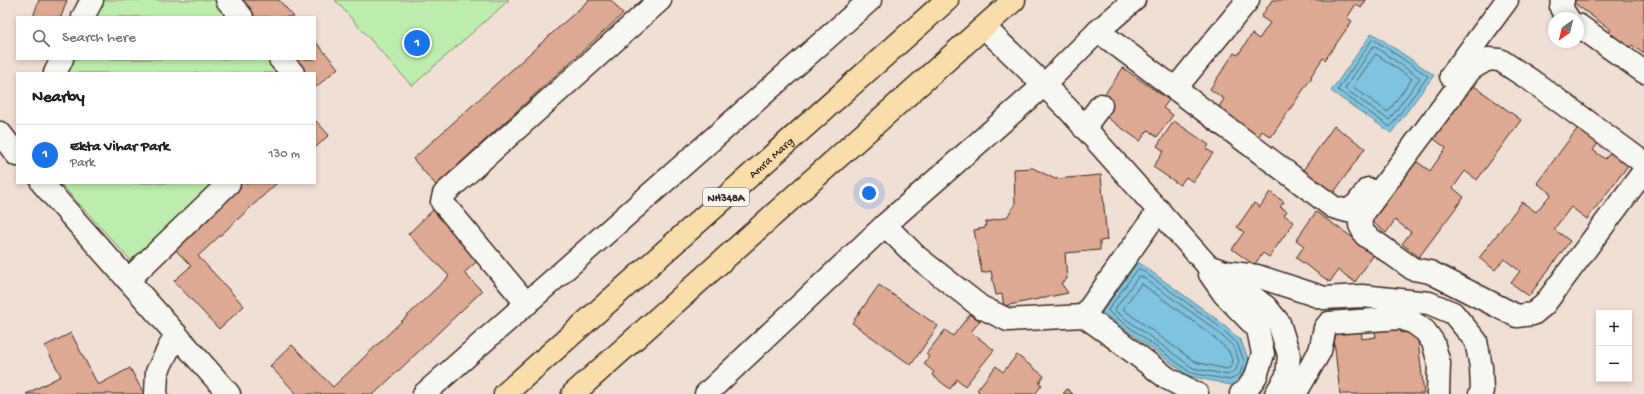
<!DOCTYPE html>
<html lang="en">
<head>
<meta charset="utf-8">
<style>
  :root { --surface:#fff; --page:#f6f6f6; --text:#202124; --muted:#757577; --line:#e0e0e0; --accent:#1a73e8 }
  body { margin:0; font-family:"Gochi Hand",sans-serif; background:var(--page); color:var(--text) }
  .controls { position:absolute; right:12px; bottom:12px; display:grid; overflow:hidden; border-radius:0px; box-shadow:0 2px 6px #0003 }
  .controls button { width:36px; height:36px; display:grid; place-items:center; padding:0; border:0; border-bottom:1px solid var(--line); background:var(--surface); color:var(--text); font:20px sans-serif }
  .compass { position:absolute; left:1548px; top:12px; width:36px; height:36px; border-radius:50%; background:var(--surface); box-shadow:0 2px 6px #0003; rotate:215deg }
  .you { position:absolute; left:869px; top:193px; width:14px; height:14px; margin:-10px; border:3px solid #fff; border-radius:50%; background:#1a73e8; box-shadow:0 0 0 6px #1a73e833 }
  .badge { display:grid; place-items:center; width:26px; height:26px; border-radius:50%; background:var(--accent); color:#fff; font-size:13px; font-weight:700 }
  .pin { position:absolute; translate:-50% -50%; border:2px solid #fff; box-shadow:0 1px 4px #0006 }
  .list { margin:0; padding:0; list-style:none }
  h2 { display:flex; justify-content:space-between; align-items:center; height:52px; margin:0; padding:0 16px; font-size:17px }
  h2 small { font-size:13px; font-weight:400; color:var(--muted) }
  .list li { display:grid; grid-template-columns:26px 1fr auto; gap:12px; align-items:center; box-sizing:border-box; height:60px; padding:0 16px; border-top:1px solid var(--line) }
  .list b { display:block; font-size:15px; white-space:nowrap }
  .list p { margin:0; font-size:13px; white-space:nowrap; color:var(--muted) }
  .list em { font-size:13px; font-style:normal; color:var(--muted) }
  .icon { flex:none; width:22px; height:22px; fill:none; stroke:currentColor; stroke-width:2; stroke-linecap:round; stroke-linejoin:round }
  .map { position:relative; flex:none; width:1644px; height:394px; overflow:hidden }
  .search { position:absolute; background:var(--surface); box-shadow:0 2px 6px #0003; left:16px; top:16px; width:300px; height:44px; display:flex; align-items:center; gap:10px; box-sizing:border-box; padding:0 14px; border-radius:0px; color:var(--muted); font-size:15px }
  .panel { position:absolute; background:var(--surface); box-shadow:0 2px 6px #0003; left:16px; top:72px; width:300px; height:112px; border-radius:0px }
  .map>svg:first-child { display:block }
  .green { fill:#bcedac; stroke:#7c8c65 }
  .water { fill:#7ec3df; stroke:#638692 }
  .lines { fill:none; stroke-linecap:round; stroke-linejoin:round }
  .shore { stroke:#56676b; stroke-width:1 }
  .building { fill:#dea992; stroke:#3b2a1e }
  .minor-casing { stroke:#3b2a1e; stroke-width:25 }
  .trunk-casing { stroke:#3b2a1e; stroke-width:25 }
  .minor { stroke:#f6f6f2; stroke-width:22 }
  .trunk { stroke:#f9deab; stroke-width:22 }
  .labels { text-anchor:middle; stroke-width:3; stroke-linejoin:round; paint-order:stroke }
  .shield { fill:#f6f6f2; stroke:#73675e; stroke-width:1 }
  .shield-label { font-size:11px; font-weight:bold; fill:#3b2a1e }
  .street-label { font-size:12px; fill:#3b2a1e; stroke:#f6f6f2 }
</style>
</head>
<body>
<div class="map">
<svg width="1644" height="394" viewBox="0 0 1644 394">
  <rect width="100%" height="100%" fill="#efdfd5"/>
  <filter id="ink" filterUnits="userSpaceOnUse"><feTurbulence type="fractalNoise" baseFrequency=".025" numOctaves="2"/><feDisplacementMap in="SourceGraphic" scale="8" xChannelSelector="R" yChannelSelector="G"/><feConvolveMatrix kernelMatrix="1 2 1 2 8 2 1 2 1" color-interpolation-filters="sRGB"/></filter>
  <g filter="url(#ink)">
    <g class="green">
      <polygon points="103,0 219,0 233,17 94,17"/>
      <polygon points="335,0 509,0 412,86"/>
      <polygon points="74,59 270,59 282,73 67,73"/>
      <polygon points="60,183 217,183 134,264"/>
    </g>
    <g class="water">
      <polygon points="1372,33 1434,75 1391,133 1331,91"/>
      <polygon points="1138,262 1218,320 1241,341 1249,361 1243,376 1231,385 1189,376 1102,312"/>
    </g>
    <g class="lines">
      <g class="shore">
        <polygon points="1373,39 1428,76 1390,127 1338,90"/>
        <polygon points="1374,46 1420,78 1389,120 1345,89"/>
        <polygon points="1376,54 1412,79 1388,112 1353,87"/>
        <polygon points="1140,269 1215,323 1237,343 1244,361 1240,374 1230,380 1191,373 1109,312 1108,310 1137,270"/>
        <polygon points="1141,276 1212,327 1233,346 1239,361 1236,370 1228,375 1193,368 1115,311 1115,309 1138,277"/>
        <polygon points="1142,284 1208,332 1228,350 1233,361 1231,367 1227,369 1195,362 1124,310 1124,307 1140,285"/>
      </g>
    </g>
    <g class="building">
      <polygon points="39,0 67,0 61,17 33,17"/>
      <polygon points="240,0 279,0 294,17 254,17"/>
      <polygon points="589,0 611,0 623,14 436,185 413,159"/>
      <polygon points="1272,0 1366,0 1361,8 1356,4 1347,18 1352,21 1325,60 1323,58 1311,76 1312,77 1271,137 1262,131 1257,139 1216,111 1224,99 1210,89 1234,53 1238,55 1252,34 1259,39 1270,23 1261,17"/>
      <polygon points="1576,0 1644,0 1644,54 1632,45 1626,53 1605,37 1611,30 1574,3"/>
      <polygon points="315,41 338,68 316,87 315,86 315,73 304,73 291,59 315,59"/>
      <polygon points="1123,68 1169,100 1163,108 1173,115 1157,137 1148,130 1140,141 1102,114 1102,98"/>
      <polygon points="1470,83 1521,120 1477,180 1465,171 1453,188 1464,197 1419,257 1402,244 1411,232 1395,220 1386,233 1369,219 1413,159 1430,171 1446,148 1430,136"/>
      <polygon points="315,120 329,135 315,148"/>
      <polygon points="1174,121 1209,145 1206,149 1213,153 1193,182 1186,177 1180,185 1153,167 1164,151 1157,146"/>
      <polygon points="1580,125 1600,141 1593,150 1605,159 1613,150 1630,163 1587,219 1571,207 1554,229 1570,241 1529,296 1511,283 1520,271 1504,259 1495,270 1479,258 1522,202 1536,212 1551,194 1537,183"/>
      <polygon points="1334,126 1365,148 1330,198 1299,176"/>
      <polygon points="1033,168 1055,179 1101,175 1107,240 1100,241 1100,250 1065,253 1067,279 1061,283 1068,293 1004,306 1002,294 996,295 991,271 982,273 974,230 985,228 986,222 1007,217 1015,205 1014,169"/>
      <polygon points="236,183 277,183 198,256 244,306 219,329 174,281 191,266 170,244"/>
      <polygon points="1270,192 1284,202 1280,207 1287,211 1284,215 1294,222 1269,257 1263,253 1254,265 1232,249 1244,232 1237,227 1254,203 1260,207"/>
      <polygon points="436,207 483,256 464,273 482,291 374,394 297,394 270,366 292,345 333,387 449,276 408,234"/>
      <polygon points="1316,212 1375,253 1355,282 1338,270 1330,282 1296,258 1304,246 1296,240"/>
      <polygon points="879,285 938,326 911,365 852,323"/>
      <polygon points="970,314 980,321 971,332 994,350 965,386 957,379 950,389 932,375 934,372 924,364 929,356 926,354 945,330 953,336"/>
      <polygon points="1400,323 1401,333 1417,331 1424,394 1340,394 1334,340 1328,340 1327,330 1361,327 1362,339 1376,337 1374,326"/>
      <polygon points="71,333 98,385 130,368 144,394 26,394 61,376 45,346"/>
      <polygon points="1017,355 1044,376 1039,383 1042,385 1035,394 982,394 977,390 996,366 1003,372"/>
      <polygon points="1067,389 1073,394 1063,394"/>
    </g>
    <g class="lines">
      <defs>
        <g id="minor">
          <polyline points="227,0 242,17"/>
          <polyline points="1563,0 1561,8 1568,18"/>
          <polyline points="83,17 92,0"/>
          <polyline points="1578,25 1644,72"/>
          <polyline points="984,27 1044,85 1068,109 1208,266 1225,272 1257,276 1324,298 1362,296 1429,303 1453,313 1476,341 1481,367 1482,391 1480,394"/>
          <polyline points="1098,31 1333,207 1347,211 1357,204 1368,189"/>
          <polyline points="280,59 293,73"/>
          <polyline points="55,73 62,59"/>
          <polyline points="1451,76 1507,0"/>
          <polyline points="1175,89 1248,0"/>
          <polyline points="1084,128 1101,105"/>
          <polyline points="0,133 17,155"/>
          <polyline points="1644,163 1532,81 1500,60 1488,59 1471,69 1362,215 1360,225 1365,235 1413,269 1430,272 1517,316 1533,314 1544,305 1644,171"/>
          <polyline points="42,183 229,394"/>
          <polyline points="885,225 917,257 981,307 1008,320 1084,316 1115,338 1167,378 1197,394"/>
          <polyline points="1208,266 1210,274 1224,294 1258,329 1263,354 1256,376 1246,391 1241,394"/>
          <polyline points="1225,272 1236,284 1266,307 1279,323 1289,355 1287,376 1276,394"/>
          <polyline points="128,280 229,183"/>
          <polyline points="527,304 442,202 444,194 660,0"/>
          <polyline points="1084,316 1159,210"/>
          <polyline points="156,394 157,372 176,334"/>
          <polyline points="424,394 870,0"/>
          <polyline points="706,394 885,225 1044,85 1098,31 1134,0"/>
          <polyline points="1295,394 1320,351 1325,328 1329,323 1401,318 1414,323 1425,331 1433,342 1439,363 1438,394"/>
        </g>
        <g id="trunk">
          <path id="s1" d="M505 394 947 0"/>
          <polyline points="573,394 1014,0"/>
        </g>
      </defs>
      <use href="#minor" class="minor-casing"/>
      <use href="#trunk" class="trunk-casing"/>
      <use href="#minor" class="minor"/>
      <use href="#trunk" class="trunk"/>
    </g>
  </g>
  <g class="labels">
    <rect class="shield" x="703" y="188" width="46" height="18" rx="3"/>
    <g class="shield-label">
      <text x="726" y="201">NH348A</text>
    </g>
    <g class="street-label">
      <text dy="4" stroke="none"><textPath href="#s1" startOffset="356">Amra Marg</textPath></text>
    </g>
  </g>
</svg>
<div class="controls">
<button>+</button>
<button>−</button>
</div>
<svg class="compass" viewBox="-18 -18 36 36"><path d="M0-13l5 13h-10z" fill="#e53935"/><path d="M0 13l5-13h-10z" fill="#757577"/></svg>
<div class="you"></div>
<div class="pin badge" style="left:417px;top:43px">1</div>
<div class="search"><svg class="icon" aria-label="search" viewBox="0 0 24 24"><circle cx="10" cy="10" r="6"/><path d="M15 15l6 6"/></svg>Search here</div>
<section class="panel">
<h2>Nearby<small></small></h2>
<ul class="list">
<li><span class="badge">1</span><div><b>Ekta Vihar Park</b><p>Park</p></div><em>130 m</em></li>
</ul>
</section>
</div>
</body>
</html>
